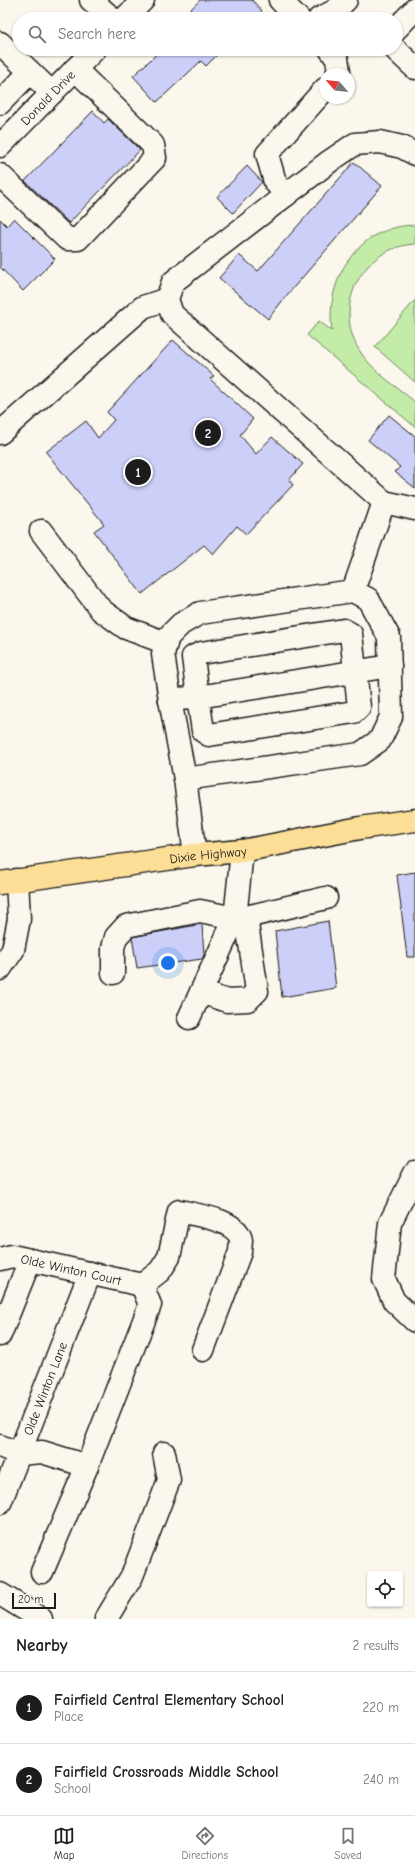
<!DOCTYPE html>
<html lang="en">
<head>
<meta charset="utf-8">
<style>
  :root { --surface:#fff; --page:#f6f6f6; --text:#222; --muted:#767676; --line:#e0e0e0; --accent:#1c1c1c }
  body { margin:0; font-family:"Comic Neue",sans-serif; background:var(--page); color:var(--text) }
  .controls { position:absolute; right:12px; bottom:12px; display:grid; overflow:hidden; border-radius:4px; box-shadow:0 1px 3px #0004 }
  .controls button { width:36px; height:36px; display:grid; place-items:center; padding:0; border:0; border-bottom:1px solid var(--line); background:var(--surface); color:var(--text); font:20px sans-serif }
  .compass { position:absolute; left:319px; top:68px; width:36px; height:36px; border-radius:50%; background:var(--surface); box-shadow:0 1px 3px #0004; rotate:298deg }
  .scale { position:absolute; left:12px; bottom:10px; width:44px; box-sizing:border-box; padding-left:4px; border:2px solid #1c1c1c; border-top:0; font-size:11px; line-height:14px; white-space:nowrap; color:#1c1c1c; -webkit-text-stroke:3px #fbf7ec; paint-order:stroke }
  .you { position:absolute; left:168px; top:963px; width:14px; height:14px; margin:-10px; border:3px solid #fff; border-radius:50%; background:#1a73e8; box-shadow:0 0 0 6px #1a73e833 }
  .badge { display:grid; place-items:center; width:26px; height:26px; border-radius:50%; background:var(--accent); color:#fff; font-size:13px; font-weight:700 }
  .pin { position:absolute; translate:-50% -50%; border:2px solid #fff; box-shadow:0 1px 4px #0006 }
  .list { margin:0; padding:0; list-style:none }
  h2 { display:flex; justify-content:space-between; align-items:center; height:52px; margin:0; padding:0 16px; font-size:17px }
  h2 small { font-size:13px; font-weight:400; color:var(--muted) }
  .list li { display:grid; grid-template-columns:26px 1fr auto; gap:12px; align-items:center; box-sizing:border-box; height:72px; padding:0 16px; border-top:1px solid var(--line) }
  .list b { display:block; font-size:15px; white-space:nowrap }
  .list p { margin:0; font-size:13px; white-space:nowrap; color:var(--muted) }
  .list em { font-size:13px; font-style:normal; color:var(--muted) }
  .icon { flex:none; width:22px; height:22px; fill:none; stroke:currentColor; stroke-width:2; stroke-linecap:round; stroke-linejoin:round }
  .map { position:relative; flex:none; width:415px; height:1619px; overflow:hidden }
  .search { position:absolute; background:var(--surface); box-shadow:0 1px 3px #0004; left:12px; right:12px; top:12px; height:44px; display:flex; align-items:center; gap:10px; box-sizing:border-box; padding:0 14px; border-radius:22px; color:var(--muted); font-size:15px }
  .sheet { height:196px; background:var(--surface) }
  nav { display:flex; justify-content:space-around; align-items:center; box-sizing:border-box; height:56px; border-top:1px solid var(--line); background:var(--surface); font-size:11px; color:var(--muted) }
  nav a { display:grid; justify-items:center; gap:2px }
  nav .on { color:var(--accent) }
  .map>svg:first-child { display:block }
  .green { fill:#c3eca8; stroke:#708462 }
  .building { fill:#cccff8; stroke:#1c1c1c }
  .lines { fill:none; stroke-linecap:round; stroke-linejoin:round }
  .minor-casing { stroke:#1c1c1c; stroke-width:25 }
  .major-casing { stroke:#1c1c1c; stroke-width:25 }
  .minor { stroke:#fbf7ec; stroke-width:22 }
  .major { stroke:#fcde96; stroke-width:22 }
  .labels { text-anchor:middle; stroke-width:4; stroke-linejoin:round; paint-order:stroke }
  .street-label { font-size:13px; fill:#1c1c1c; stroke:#fbf7ec }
</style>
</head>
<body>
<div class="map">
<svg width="415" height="1619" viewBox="0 0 415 1619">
  <rect width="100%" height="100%" fill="#fbf7ec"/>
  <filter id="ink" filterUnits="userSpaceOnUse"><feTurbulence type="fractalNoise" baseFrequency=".025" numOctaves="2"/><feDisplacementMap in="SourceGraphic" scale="8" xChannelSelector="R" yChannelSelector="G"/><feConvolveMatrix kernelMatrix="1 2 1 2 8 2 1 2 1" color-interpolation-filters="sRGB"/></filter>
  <g filter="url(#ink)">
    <g class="green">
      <path d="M415 225V244C363 247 332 305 359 350 372 371 396 386 415 402V427L307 335 319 321 332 331C325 278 358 226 415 225Z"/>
      <polygon points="415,300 415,382 375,347"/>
    </g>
    <g class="building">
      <polygon points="200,0 252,0 262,11 254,19 181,19"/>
      <polygon points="162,49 223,49 206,66 201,61 157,102 133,76"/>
      <polygon points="93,111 104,123 108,119 140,150 69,223 25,181"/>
      <polygon points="354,162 382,186 287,295 268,319 219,278 239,255 258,271"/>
      <polygon points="247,166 262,182 233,213 217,197"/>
      <polygon points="14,218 55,259 23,291 0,267 0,219 7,226"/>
      <polygon points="173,340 214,376 210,379 253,419 240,435 256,454 272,437 303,464 289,480 293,485 246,534 237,526 213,554 204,545 142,594 94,531 104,524 46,452 86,421 98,438 114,420 107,412"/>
      <polygon points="389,415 415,436 415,488 395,472 400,467 368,440"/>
      <polygon points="415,872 415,957 407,957 397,875"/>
      <polygon points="328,921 336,988 282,997 275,931"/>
      <polygon points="202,924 204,955 202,959 137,968 132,937"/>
    </g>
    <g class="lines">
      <defs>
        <g id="minor">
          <polyline points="91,0 113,19"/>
          <polyline points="280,0 299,19"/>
          <polyline points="124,19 143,0"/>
          <polyline points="319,19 336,10 346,0"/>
          <polyline points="396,29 415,9"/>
          <polyline points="0,43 52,93"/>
          <polyline points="330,49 337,59 339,71 337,74"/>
          <polyline points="395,49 415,68"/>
          <polyline points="0,103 30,72"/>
          <path id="s1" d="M0 146 95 49"/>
          <polyline points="0,175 67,239 78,239 155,158 153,145 75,69"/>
          <polyline points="286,195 275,182 267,154 325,89"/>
          <polyline points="0,433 143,307 167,299"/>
          <polyline points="384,502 172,314 167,299 173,282 330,161 355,144 380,142 402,147 415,154"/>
          <polyline points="41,531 101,610 126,628 166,643"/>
          <polyline points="353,591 384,502 415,509"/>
          <polyline points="170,700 198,697 203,731 209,735 354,712 359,707 351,634 344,630 201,653 193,657 198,697 390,666"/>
          <polyline points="185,779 360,754 380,740 391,717 389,637 368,599 353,591 200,613 181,624 168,637 163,654 170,700 185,779 195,855"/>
          <polyline points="246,917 326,898"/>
          <polyline points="0,969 13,950 19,919 17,880"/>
          <polyline points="113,973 113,948 116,937 126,926 200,911 235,918 246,917 257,991 248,1000 227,1001 201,992"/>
          <polyline points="189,1018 235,918 242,851"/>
          <polyline points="415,1173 390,1223 384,1279 394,1301 415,1321"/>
          <path id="s2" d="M0 1259 12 1256 142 1285"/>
          <polyline points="0,1335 30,1260"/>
          <polyline points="0,1446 19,1454 42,1452 87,1466"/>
          <path id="s3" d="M0 1503 90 1273"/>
          <path d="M42 1572 87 1466 150 1305 142 1285 160 1271 169 1257 179 1211C195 1215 237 1219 241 1240 241 1243 240 1249 240 1252L203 1350"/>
          <polyline points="0,1594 41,1619"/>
          <polyline points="106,1619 132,1576 169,1480 164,1453"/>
        </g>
        <g id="major">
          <path id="s4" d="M0 883 195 855 242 851 360 828 415 820"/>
        </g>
      </defs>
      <use href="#minor" class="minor-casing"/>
      <use href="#major" class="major-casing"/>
      <use href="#minor" class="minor"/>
      <use href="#major" class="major"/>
    </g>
  </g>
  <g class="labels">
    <g class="street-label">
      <text dy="5" stroke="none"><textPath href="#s1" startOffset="68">Donald Drive</textPath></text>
      <text dy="5" stroke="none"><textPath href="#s4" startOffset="210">Dixie Highway</textPath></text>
      <text dy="5" stroke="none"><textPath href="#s2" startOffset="73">Olde Winton Court</textPath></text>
      <text dy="5" stroke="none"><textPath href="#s3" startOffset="123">Olde Winton Lane</textPath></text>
    </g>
  </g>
</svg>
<div class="controls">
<button><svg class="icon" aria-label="locate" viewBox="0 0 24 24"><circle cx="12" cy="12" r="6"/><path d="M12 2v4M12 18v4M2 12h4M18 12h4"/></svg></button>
</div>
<svg class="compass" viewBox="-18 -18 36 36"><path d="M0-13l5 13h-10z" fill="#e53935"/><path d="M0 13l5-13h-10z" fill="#767676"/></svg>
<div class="scale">20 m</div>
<div class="you"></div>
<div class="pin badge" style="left:138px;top:472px">1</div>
<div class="pin badge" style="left:208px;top:433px">2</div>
<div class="search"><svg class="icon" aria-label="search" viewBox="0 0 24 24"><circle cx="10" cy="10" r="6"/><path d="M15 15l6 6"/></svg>Search here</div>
</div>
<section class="sheet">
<h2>Nearby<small>2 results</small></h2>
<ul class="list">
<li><span class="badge">1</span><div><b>Fairfield Central Elementary School</b><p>Place</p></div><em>220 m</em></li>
<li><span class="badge">2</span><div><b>Fairfield Crossroads Middle School</b><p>School</p></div><em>240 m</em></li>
</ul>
</section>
<nav>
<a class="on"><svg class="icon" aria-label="map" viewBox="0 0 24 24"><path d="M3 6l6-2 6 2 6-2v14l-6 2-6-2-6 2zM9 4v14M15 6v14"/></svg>Map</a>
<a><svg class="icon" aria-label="directions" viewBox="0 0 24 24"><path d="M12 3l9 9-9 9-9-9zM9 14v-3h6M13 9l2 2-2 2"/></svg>Directions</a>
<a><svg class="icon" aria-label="saved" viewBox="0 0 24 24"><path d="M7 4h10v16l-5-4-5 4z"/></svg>Saved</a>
</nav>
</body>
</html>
